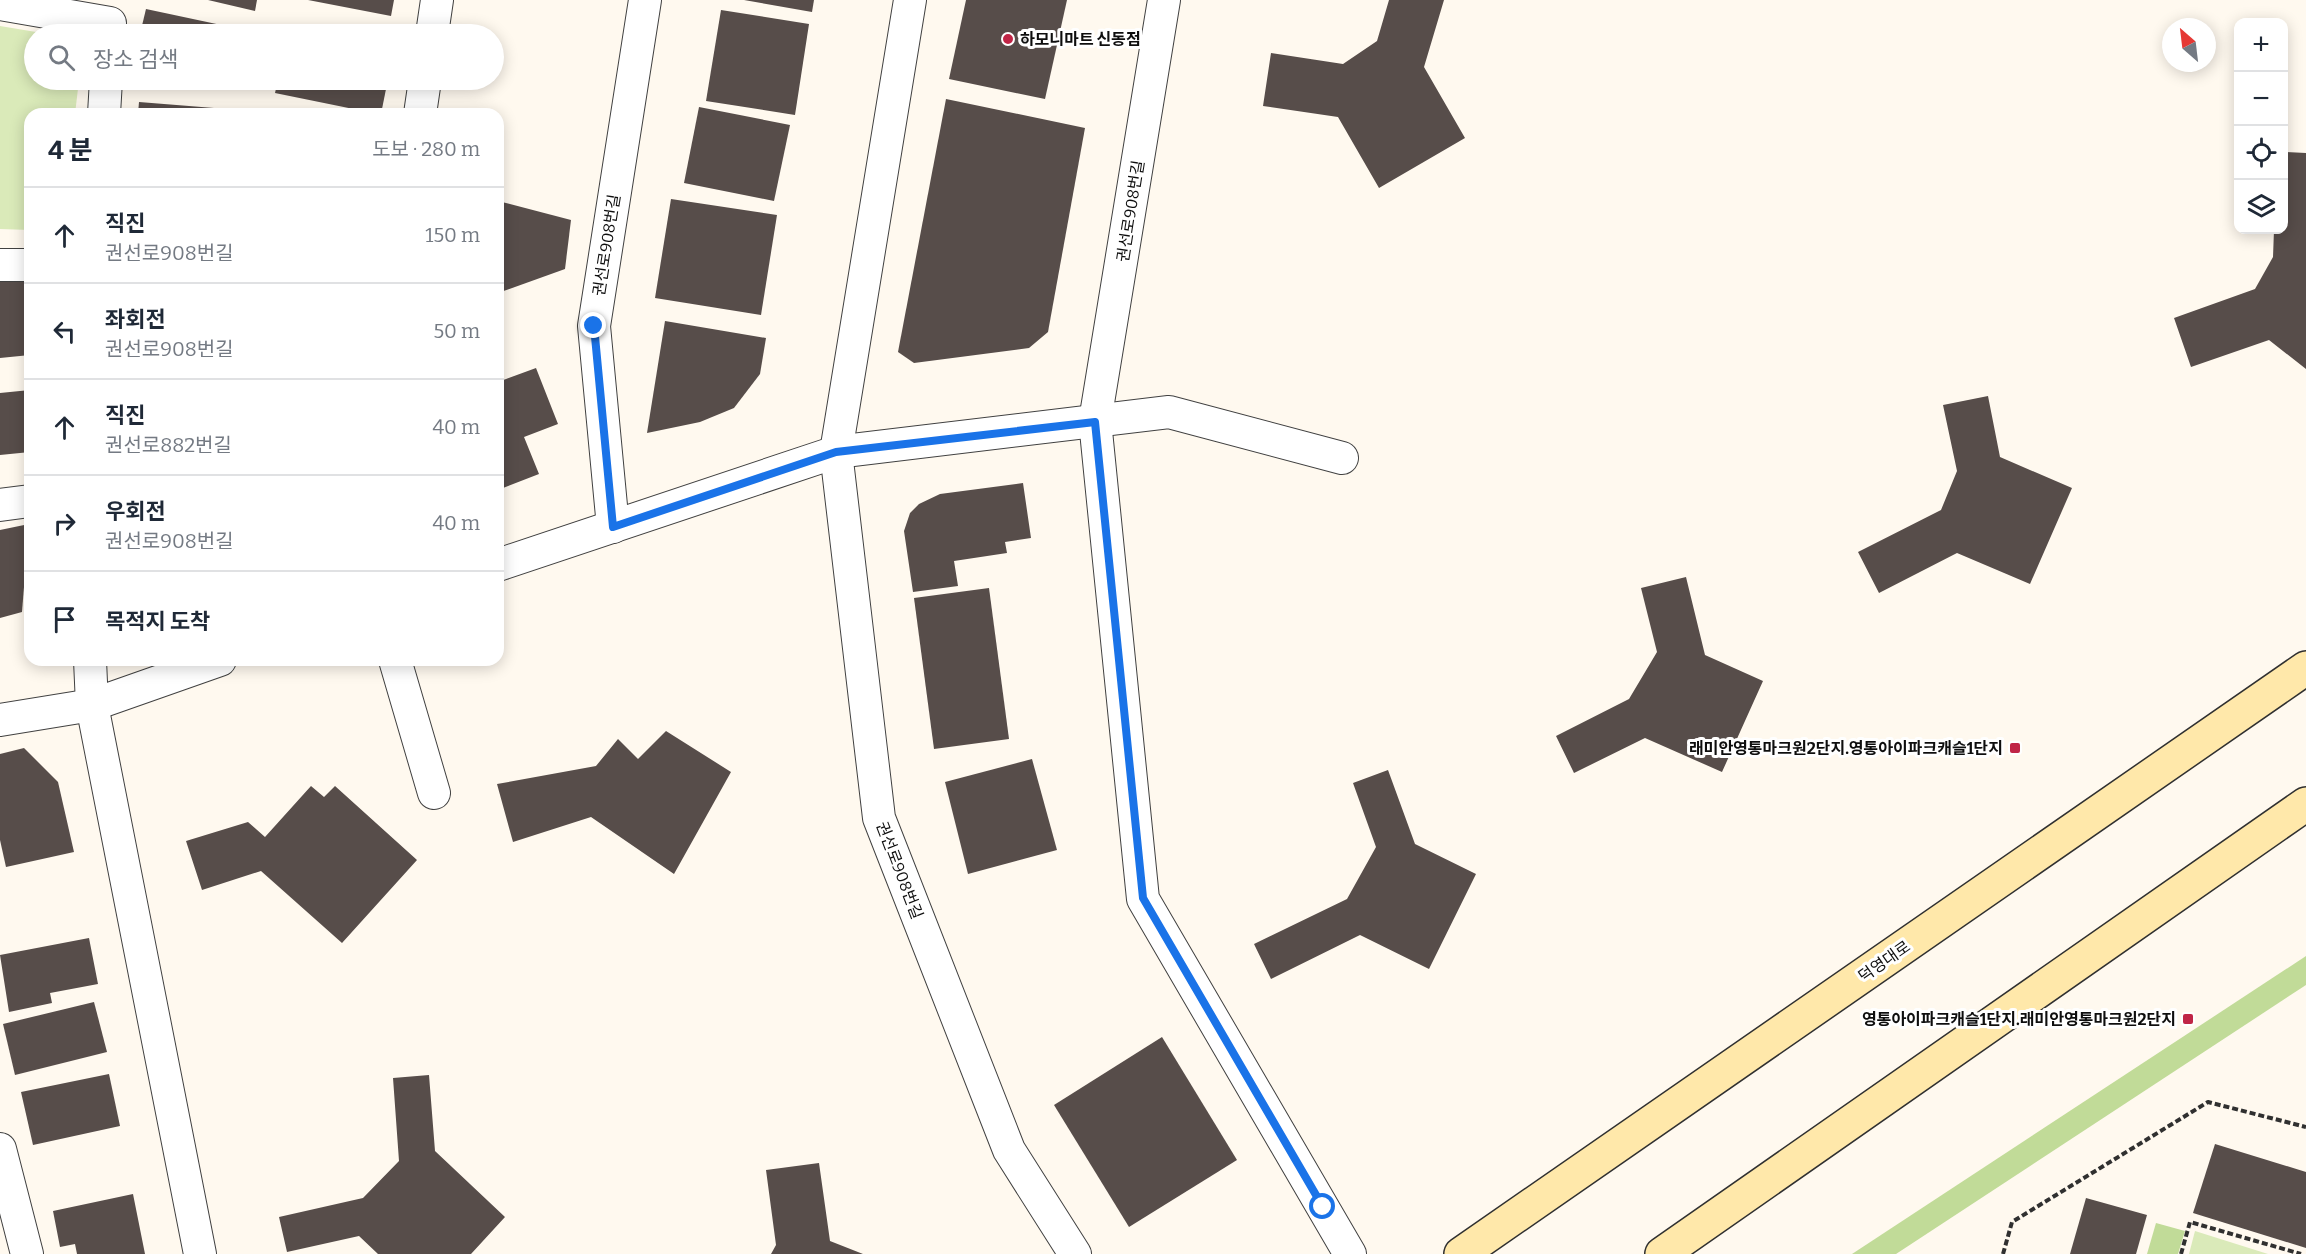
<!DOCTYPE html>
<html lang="ko">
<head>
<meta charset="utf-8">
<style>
  :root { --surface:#fff; --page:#f2f2f3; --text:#1f2937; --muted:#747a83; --line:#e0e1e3 }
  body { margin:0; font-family:Bitter,"Noto Sans KR",serif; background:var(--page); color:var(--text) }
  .controls { position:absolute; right:18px; top:18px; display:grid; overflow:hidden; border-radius:12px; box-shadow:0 3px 15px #0003 }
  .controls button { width:54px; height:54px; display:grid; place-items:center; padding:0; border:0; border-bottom:2px solid var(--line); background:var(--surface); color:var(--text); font:30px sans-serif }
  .compass { position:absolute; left:2162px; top:18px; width:54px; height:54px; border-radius:50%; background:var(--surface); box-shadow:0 3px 15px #0003; rotate:332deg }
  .stop { position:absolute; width:18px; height:18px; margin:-14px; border:4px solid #1a73e8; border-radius:50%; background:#fff }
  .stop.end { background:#1a73e8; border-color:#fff; box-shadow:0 2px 6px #0008 }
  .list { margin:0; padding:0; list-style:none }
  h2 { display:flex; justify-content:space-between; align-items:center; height:78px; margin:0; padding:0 24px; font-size:26px }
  h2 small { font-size:20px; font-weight:400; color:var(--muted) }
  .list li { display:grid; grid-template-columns:39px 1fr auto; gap:18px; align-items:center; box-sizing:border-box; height:96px; padding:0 24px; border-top:2px solid var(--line) }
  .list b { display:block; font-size:22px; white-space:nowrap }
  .list p { margin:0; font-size:20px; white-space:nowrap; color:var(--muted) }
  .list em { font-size:20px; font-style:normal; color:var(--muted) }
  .icon { flex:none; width:33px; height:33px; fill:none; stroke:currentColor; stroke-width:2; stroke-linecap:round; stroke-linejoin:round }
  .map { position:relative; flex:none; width:2306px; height:1254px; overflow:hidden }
  .search { position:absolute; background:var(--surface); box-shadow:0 3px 15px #0003; left:24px; top:24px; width:480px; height:66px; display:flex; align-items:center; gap:15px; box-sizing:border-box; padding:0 21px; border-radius:33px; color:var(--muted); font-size:22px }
  .panel { position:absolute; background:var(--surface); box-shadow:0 3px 15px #0003; left:24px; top:108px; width:480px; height:558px; border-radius:18px }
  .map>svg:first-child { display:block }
  .green { fill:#daeab9 }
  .forest { fill:#c1db98 }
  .building { fill:#574d4a }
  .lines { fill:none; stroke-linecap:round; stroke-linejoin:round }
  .minor-casing { stroke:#414141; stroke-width:34 }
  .secondary-casing { stroke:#303030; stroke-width:36 }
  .path { stroke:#303030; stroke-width:4; stroke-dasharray:6 3; stroke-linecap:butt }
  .minor { stroke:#fff; stroke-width:32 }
  .secondary { stroke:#ffe8aa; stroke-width:33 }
  .route { stroke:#1a73e8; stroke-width:8 }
  .poi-dot { fill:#c02546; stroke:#fff; stroke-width:2 }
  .labels { text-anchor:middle; stroke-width:6; stroke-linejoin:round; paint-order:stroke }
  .poi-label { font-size:16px; font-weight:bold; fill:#0e0e0e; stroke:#fff; text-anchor:end }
  .street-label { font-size:16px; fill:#0e0e0e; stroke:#fff }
</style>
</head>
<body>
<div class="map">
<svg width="2306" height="1254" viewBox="0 0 2306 1254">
  <rect width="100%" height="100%" fill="#fff9ef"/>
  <g class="green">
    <polygon points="0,26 48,34 34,34 34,80 79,80 75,114 30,114 30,230 0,229"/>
    <polygon points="2195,1231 2268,1254 2189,1254"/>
  </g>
  <g class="forest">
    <polygon points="2306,956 2306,985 1896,1254 1852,1254"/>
    <polygon points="2156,1223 2185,1231 2178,1254 2147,1254"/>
  </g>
  <g class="building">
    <polygon points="208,0 257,0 255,11"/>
    <polygon points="308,0 394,0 391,16"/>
    <polygon points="744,0 814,0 812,12"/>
    <polygon points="966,0 1067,0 1045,99 949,79"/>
    <polygon points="1389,0 1444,0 1424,67 1465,138 1379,188 1338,117 1263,106 1271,53 1343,64 1377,41"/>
    <polygon points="146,9 254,32 253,34 140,34"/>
    <polygon points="721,10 809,24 795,115 706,101"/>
    <polygon points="210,80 243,80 242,87"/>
    <polygon points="278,80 368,80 387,84 381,114 378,114 275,93"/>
    <polygon points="946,99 1085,128 1048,332 1029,348 914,363 898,352"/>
    <polygon points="139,102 239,110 239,114 138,114"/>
    <polygon points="699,107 790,125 774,201 684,183"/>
    <polygon points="2284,152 2306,153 2306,369 2269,340 2191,367 2174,318 2255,289 2273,257 2274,230 2284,230"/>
    <polygon points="671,199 777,215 761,315 655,298"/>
    <polygon points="498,201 571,220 565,269 498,293"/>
    <polygon points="30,280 30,355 0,358 0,282"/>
    <polygon points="665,321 766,338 760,374 734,408 700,422 647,433"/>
    <polygon points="536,368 558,424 524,437 539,474 498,490 498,382"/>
    <polygon points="30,390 30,452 0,455 0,393"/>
    <polygon points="1988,396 2000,457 2072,488 2030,584 1957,553 1879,593 1858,552 1941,510 1957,471 1943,405"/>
    <polygon points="1023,483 1031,538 1005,542 1007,553 954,561 958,586 913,592 904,531 910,513 919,504 940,494"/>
    <polygon points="29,524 22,612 0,618 0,530"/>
    <polygon points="1686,577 1705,655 1763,681 1722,772 1645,738 1574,773 1556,736 1629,699 1657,652 1641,588"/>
    <polygon points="989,588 1009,739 934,749 914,598"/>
    <polygon points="666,731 731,772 674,874 591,817 513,842 497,784 596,766 618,739 638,759"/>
    <polygon points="24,748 58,782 74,852 6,867 0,840 0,754"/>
    <polygon points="1032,759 1057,850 968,874 945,782"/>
    <polygon points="1388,770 1415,844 1476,874 1429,969 1360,935 1271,979 1254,944 1347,899 1376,847 1353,783"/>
    <polygon points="311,786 324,797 335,786 417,860 342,943 261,871 202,890 186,841 248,822 265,837"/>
    <polygon points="89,938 98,984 50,993 52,1003 9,1012 0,955"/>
    <polygon points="94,1002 107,1052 15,1075 3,1024"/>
    <polygon points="1162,1037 1237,1160 1129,1227 1054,1105"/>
    <polygon points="109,1074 120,1126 33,1145 21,1092"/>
    <polygon points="429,1075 435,1151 505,1217 471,1254 378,1254 359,1236 287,1252 279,1217 363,1198 399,1161 393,1078"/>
    <polygon points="2215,1144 2306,1172 2306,1248 2193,1213"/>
    <polygon points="819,1163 830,1241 863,1254 771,1254 776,1245 766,1170"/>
    <polygon points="133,1194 145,1254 77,1254 75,1244 60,1247 53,1211"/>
    <polygon points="2086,1198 2147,1215 2136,1254 2070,1254"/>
  </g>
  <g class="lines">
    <defs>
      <g id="minor">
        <polyline points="910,0 836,452 879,818 1009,1150 1075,1254"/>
        <polyline points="1164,0 1095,421 1143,899 1350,1254"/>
        <polyline points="0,4 110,23"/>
        <polyline points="432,34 437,0"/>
        <polyline points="104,114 106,80"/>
        <polyline points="420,114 425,80"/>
        <polyline points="0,265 30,265"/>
        <polyline points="0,505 30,501"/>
        <polyline points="613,527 594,326 645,0"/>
        <polyline points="498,565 836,452 1169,412 1342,458"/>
        <polyline points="90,660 92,705 200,1254"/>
        <polyline points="395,660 434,793"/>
        <polyline points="0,720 92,705 220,660"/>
        <polyline points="0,1149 27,1254"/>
      </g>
      <g id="secondary">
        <polyline points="1461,1254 2306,668"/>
        <polyline points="1662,1254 2306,804"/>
      </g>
    </defs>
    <use href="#minor" class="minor-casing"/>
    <use href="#secondary" class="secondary-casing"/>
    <g class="path">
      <polyline points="2003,1254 2012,1222 2208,1102 2306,1127"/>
      <polyline points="2181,1254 2190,1222 2301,1254"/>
    </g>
    <use href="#minor" class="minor"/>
    <use href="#secondary" class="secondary"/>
  </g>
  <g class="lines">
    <polyline class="route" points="594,326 613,527 836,452 1095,422 1143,898 1323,1207"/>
  </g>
  <g class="poi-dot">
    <circle cx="1008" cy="39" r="6"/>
    <rect x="2009" y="742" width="12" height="12" rx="3"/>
    <rect x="2182" y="1013" width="12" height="12" rx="3"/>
  </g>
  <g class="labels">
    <g class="poi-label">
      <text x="1020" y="45" text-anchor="start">하모니마트 신동점</text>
      <text x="2003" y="754">래미안영통마크원2단지.영통아이파크캐슬1단지</text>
      <text x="2176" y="1025">영통아이파크캐슬1단지.래미안영통마크원2단지</text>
    </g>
    <g class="street-label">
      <text transform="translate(1130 211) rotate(-81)" y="6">권선로908번길</text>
      <text transform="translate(606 245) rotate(-81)" y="6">권선로908번길</text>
      <text transform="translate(900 870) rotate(69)" y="6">권선로908번길</text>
      <text transform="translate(1884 961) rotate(-35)" y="6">덕영대로</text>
    </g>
  </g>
</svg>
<div class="controls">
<button>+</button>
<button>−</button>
<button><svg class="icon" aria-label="locate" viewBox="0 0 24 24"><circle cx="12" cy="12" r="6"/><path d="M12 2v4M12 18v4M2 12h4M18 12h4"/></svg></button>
<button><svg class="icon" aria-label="layers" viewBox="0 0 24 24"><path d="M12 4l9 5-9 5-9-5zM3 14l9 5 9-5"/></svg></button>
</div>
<svg class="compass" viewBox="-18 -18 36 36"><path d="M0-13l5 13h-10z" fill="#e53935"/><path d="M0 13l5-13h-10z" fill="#747a83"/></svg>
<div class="stop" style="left:1323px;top:1207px"></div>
<div class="stop end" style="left:594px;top:326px"></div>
<div class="search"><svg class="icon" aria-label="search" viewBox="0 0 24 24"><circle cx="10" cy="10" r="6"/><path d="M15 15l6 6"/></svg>장소 검색</div>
<section class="panel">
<h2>4 분<small>도보 · 280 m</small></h2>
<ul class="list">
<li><svg class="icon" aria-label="ahead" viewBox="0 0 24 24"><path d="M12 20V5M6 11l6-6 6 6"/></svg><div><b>직진</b><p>권선로908번길</p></div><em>150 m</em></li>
<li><svg class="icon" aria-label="left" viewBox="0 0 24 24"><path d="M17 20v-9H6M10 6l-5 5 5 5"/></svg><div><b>좌회전</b><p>권선로908번길</p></div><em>50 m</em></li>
<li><svg class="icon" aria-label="ahead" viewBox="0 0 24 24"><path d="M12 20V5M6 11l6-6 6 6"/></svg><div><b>직진</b><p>권선로882번길</p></div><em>40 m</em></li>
<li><svg class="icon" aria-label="right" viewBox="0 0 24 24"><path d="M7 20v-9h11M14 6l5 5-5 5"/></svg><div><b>우회전</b><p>권선로908번길</p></div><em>40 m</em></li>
<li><svg class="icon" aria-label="arrive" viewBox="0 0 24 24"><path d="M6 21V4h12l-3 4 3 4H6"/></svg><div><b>목적지 도착</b></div></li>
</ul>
</section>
</div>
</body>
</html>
